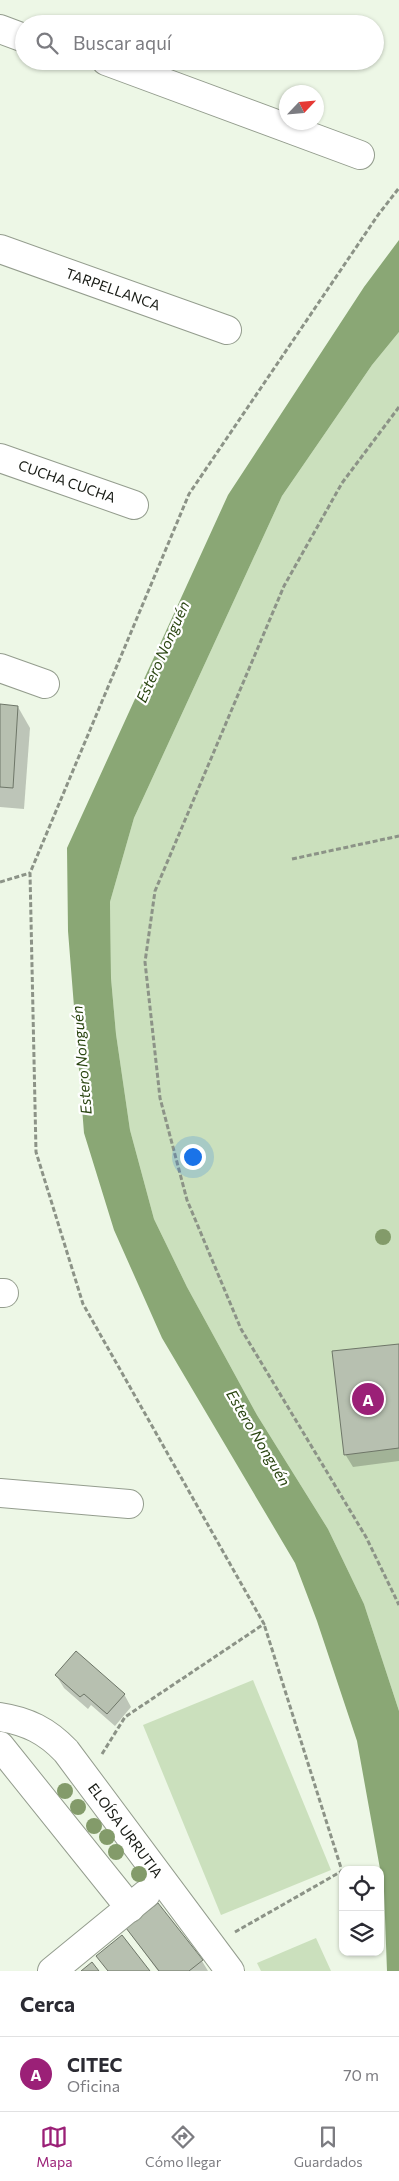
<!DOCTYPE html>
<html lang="es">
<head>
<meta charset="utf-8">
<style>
  :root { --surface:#fff; --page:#f7f7f7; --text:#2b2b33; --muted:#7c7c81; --line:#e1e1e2; --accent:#9b2077 }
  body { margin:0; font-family:Commissioner,sans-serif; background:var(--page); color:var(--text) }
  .controls { position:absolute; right:15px; bottom:15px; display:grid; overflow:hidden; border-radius:10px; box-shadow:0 1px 4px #0004 }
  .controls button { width:45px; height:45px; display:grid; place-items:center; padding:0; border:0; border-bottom:1px solid var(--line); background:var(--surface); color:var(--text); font:25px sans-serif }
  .compass { position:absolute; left:279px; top:85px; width:45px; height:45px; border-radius:50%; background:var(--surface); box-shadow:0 1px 4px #0004; rotate:64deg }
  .you { position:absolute; left:192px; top:1156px; width:18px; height:18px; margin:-12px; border:4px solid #fff; border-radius:50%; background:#1a73e8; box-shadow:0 0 0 8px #1a73e833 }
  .badge { display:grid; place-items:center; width:32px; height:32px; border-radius:50%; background:var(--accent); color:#fff; font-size:16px; font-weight:700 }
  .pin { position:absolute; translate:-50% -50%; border:2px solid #fff; box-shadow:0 1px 5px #0006 }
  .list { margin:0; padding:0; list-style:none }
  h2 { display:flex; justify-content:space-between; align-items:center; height:65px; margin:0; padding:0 20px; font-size:21px }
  h2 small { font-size:16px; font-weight:400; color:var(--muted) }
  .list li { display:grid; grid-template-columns:32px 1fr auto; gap:15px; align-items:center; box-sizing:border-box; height:75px; padding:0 20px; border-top:1px solid var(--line) }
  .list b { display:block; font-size:19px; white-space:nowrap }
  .list p { margin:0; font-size:16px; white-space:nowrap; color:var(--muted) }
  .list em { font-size:16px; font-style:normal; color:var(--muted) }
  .icon { flex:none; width:28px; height:28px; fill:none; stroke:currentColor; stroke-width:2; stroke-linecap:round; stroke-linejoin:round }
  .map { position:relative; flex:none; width:399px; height:1971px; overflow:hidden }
  .search { position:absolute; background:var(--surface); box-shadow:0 1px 4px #0004; left:15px; right:15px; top:15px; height:55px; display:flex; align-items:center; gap:12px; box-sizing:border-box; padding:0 18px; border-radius:28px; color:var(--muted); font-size:19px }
  .sheet { height:140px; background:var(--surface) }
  nav { display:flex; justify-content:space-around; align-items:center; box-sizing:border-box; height:70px; border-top:1px solid var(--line); background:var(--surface); font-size:14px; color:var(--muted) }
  nav a { display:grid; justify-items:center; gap:2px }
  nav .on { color:var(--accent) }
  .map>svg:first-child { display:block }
  .green { fill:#cbe0bd }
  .water { fill:#8aa775 }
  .shadow { fill:#0003 }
  .building { fill:#b7c0b0; stroke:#6e7668 }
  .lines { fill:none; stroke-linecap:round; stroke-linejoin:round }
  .minor-casing { stroke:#949d8e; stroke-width:30 }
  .path { stroke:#8c9387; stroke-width:3; stroke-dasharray:5 2.5; stroke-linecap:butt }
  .minor { stroke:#fff; stroke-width:28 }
  .tree { fill:#839b6a }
  .labels { text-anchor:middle; stroke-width:4.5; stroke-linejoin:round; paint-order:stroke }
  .street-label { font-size:14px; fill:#151812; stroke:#fff }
  .water-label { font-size:15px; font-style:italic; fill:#2a4511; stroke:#fff }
</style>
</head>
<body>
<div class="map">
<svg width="399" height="1971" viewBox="0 0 399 1971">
  <rect width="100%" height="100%" fill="#edf7e6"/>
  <g class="green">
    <polygon points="399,332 399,1711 364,1604 328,1529 257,1415 187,1287 154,1219 130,1130 116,1034 111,978 110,902 134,818 282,496 372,365"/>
    <polygon points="253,1680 331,1870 221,1915 143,1725"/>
    <polygon points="316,1938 331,1971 261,1971 257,1963"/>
  </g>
  <polygon class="water" points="399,240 399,332 372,365 282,496 134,818 110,902 111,978 116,1034 130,1130 154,1219 187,1287 257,1415 328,1529 364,1604 399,1711 399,1971 387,1971 384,1891 357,1741 317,1621 295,1563 162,1338 114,1230 84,1133 68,931 67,848 228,495 364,287"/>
  <g class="shadow">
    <polygon points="0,705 18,707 30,728 24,809 0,807"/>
    <polygon points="399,1345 399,1461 353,1467 345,1454"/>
    <polygon points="56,1675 124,1694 131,1707 115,1726 91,1705 88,1709 64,1688"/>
    <polygon points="127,1929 202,1961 208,1971 158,1971"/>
  </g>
  <g class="building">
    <polygon points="0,704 18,706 13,788 0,787"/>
    <polygon points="399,1344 399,1448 344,1455 332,1351"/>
    <polygon points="76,1651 125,1694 107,1714 84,1694 80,1697 55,1675"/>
    <polygon points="158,1903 203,1960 189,1971 159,1971 126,1928"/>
    <polygon points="122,1935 150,1971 108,1971 96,1956"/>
    <polygon points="92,1962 99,1971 81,1971"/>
  </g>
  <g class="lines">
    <defs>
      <g id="minor">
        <polyline points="0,29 24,38"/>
        <polyline points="106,61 360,155"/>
        <path id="s1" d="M0 249 227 330"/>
        <path id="s2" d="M0 458 134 505"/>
        <polyline points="0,668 45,684"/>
        <polyline points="0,1293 4,1293"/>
        <polyline points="0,1493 129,1504"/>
        <path id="s3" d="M0 1717C27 1721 47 1731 66 1751L230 1971"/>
        <polyline points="0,1746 130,1908"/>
        <polyline points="52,1971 146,1894"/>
      </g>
    </defs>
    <use href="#minor" class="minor-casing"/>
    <g class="path">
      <polyline points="399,407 342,483 284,586 155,891 145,962 160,1098 187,1200 241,1329 366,1537 399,1605"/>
      <polyline points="292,859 399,836"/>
      <polyline points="0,882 30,873"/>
      <polyline points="102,1754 125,1717 264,1624 83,1304 36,1152 30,873 189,494 378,215 399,188"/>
      <polyline points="235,1932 342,1871 264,1624"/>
    </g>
    <use href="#minor" class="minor"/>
  </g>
  <g class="tree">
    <circle cx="383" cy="1237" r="8"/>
    <circle cx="65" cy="1791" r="8"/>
    <circle cx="78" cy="1807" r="8"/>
    <circle cx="94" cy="1826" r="8"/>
    <circle cx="107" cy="1837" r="8"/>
    <circle cx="116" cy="1852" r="8"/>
    <circle cx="139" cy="1874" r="8"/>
  </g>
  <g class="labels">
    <g class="street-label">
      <text dy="5" stroke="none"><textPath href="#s1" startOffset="120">TARPELLANCA</textPath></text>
      <text dy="5" stroke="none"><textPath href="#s2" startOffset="71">CUCHA CUCHA</textPath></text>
      <text dy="5" stroke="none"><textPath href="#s3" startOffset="175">ELOÍSA URRUTIA</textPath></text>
    </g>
    <g class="water-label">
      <text transform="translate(163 652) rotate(-66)" y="5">Estero Nonguén</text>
      <text transform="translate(82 1060) rotate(-95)" y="5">Estero Nonguén</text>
      <text transform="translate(258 1438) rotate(59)" y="5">Estero Nonguén</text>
    </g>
  </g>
</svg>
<div class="controls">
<button><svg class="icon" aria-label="locate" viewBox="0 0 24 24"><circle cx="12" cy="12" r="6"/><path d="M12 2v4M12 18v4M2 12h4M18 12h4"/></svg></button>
<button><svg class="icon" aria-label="layers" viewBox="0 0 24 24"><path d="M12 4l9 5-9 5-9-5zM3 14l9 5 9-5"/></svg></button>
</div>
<svg class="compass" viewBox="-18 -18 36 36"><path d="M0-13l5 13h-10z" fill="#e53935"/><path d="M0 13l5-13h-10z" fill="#7c7c81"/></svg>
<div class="you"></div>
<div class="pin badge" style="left:368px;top:1399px">A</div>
<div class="search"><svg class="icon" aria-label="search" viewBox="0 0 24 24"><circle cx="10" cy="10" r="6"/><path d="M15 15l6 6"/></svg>Buscar aquí</div>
</div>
<section class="sheet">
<h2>Cerca<small></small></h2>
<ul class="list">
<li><span class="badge">A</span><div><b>CITEC</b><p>Oficina</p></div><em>70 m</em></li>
</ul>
</section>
<nav>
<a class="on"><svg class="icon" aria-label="map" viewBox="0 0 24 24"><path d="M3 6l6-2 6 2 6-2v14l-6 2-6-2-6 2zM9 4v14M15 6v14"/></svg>Mapa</a>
<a><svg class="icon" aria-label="directions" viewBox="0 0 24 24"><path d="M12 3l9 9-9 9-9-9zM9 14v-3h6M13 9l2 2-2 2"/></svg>Cómo llegar</a>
<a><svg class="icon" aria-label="saved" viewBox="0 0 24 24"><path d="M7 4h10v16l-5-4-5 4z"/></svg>Guardados</a>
</nav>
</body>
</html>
